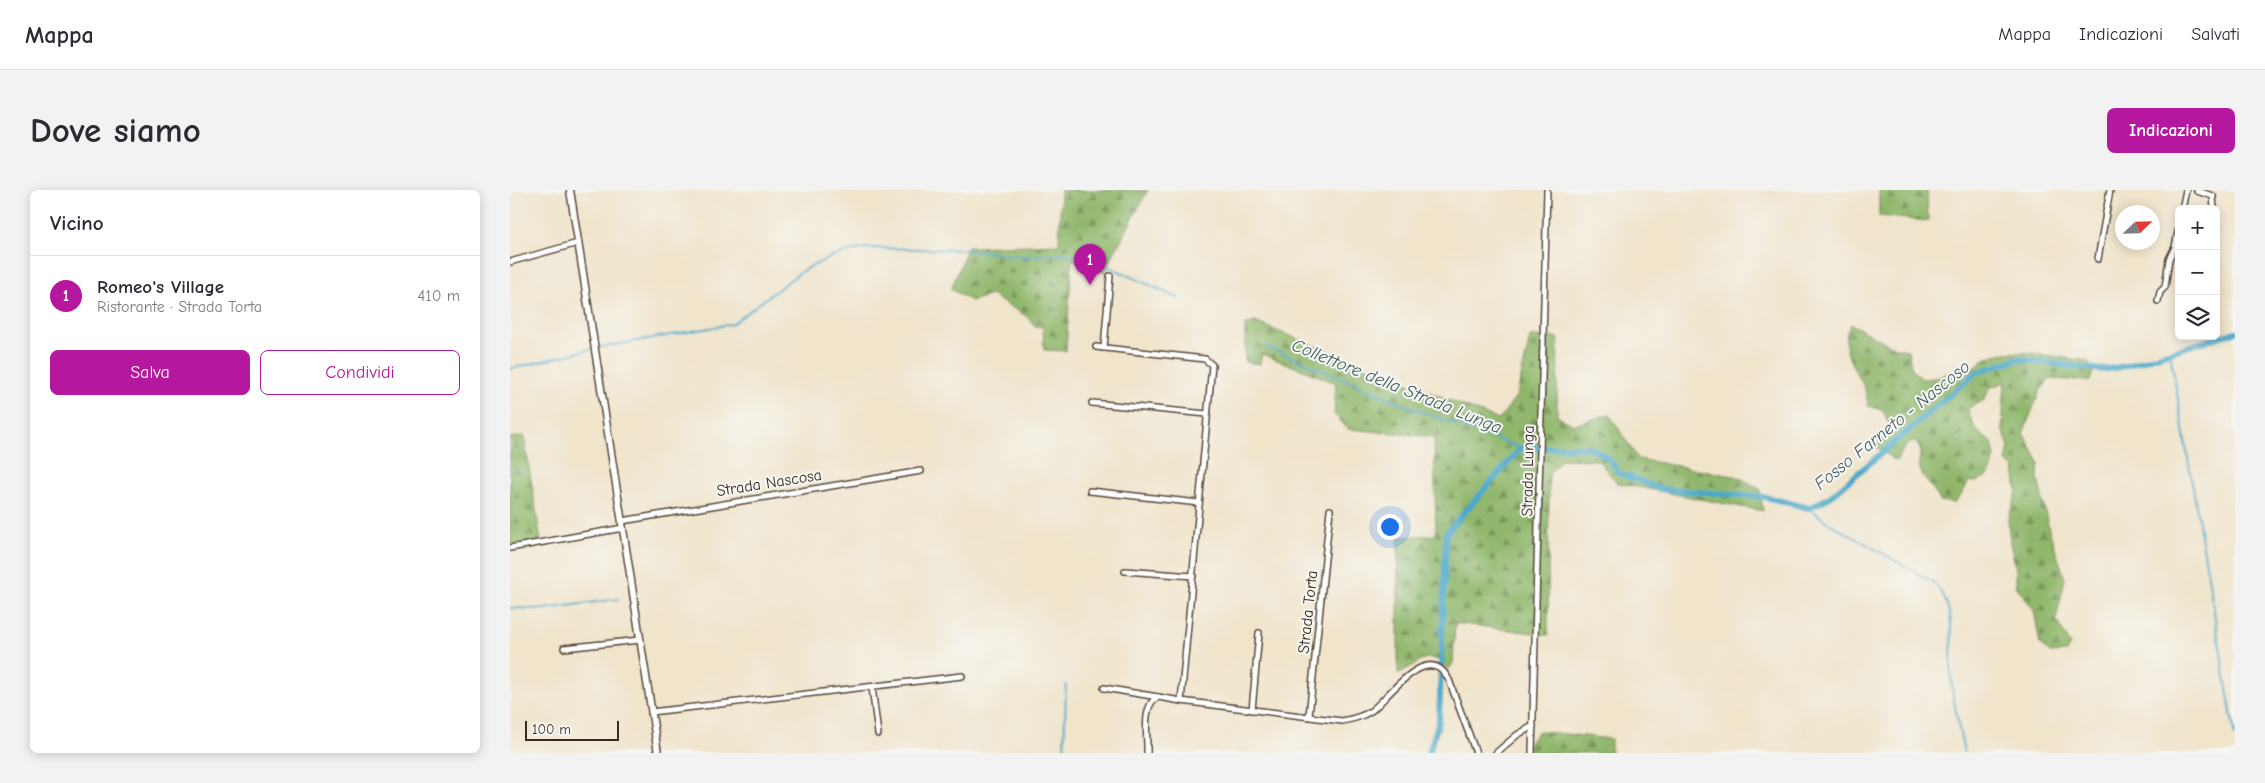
<!DOCTYPE html>
<html lang="it">
<head>
<meta charset="utf-8">
<style>
  :root { --surface:#fff; --page:#f2f2f3; --text:#2b2b33; --muted:#7c7c81; --line:#e1e1e2; --accent:#b5179e }
  body { margin:0; font-family:"Comic Neue",sans-serif; background:var(--page); color:var(--text) }
  .controls { position:absolute; right:15px; top:15px; display:grid; overflow:hidden; border-radius:8px; box-shadow:0 2px 12px #0003 }
  .controls button { width:45px; height:45px; display:grid; place-items:center; padding:0; border:0; border-bottom:1px solid var(--line); background:var(--surface); color:var(--text); font:25px sans-serif }
  .compass { position:absolute; left:1605px; top:15px; width:45px; height:45px; border-radius:50%; background:var(--surface); box-shadow:0 2px 12px #0003; rotate:67deg }
  .scale { position:absolute; left:15px; bottom:12px; width:94px; box-sizing:border-box; padding-left:5px; border:2px solid #3b2a1e; border-top:0; font-size:14px; line-height:18px; white-space:nowrap; color:#3b2a1e; -webkit-text-stroke:4px #f6f6f2; paint-order:stroke }
  .you { position:absolute; left:879px; top:336px; width:18px; height:18px; margin:-12px; border:4px solid #fff; border-radius:50%; background:#1a73e8; box-shadow:0 0 0 8px #1a73e833 }
  .badge { display:grid; place-items:center; width:32px; height:32px; border-radius:50%; background:var(--accent); color:#fff; font-size:16px; font-weight:700 }
  .pin { position:absolute; translate:-50% -41px; filter:drop-shadow(0 1px 2px #0008) }
  .pin::after { content:''; position:absolute; top:26px; width:18px; height:15px; background:inherit; clip-path:polygon(0 0,100% 0,50% 100%) }
  .list { margin:0; padding:0; list-style:none }
  h2 { display:flex; justify-content:space-between; align-items:center; height:65px; margin:0; padding:0 20px; font-size:21px }
  h2 small { font-size:16px; font-weight:400; color:var(--muted) }
  .list li { display:grid; grid-template-columns:32px 1fr auto; gap:15px; align-items:center; box-sizing:border-box; height:80px; padding:0 20px; border-top:1px solid var(--line) }
  .list b { display:block; font-size:19px; white-space:nowrap }
  .list p { margin:0; font-size:16px; white-space:nowrap; color:var(--muted) }
  .list em { font-size:16px; font-style:normal; color:var(--muted) }
  .actions { display:flex; gap:10px; padding:15px 20px }
  .actions a { flex:1; padding:11px 0; border:1px solid var(--accent); border-radius:8px; text-align:center; font-size:18px; color:var(--accent) }
  .actions .main { background:var(--accent); color:#fff }
  .icon { flex:none; width:28px; height:28px; fill:none; stroke:currentColor; stroke-width:2; stroke-linecap:round; stroke-linejoin:round }
  .map { position:relative; flex:none; width:1725px; height:563px; overflow:hidden; border-radius:8px }
  header { display:flex; align-items:center; gap:30px; box-sizing:border-box; height:70px; padding:0 25px; background:var(--surface); border-bottom:1px solid var(--line) }
  header strong { font-size:24px }
  nav { display:flex; gap:28px; margin-inline-start:auto; font-size:18px }
  .intro { display:flex; align-items:center; justify-content:space-between; box-sizing:border-box; height:120px; padding:0 30px }
  h1 { margin:0; font-size:35px }
  .button { padding:12px 22px; border-radius:8px; background:var(--accent); color:#fff; font-size:18px; font-weight:700 }
  main { display:flex; gap:30px; padding:0 30px }
  aside { flex:1; background:var(--surface); border-radius:8px; box-shadow:0 2px 12px #0003 }
  .map>svg:first-child { display:block }
  .forest { fill:url(#forest-firs); stroke:#667045 }
  .lines { fill:none; stroke-linecap:round; stroke-linejoin:round }
  .stream { stroke:#4ba8c9; stroke-width:2 }
  .canal { stroke:#4ba8c9; stroke-width:6 }
  .minor-casing { stroke:#564638; stroke-width:8 }
  .tertiary-casing { stroke:#564638; stroke-width:9 }
  .minor { stroke:#fff; stroke-width:5 }
  .tertiary { stroke:#fff; stroke-width:6 }
  .labels { text-anchor:middle; stroke-width:4; stroke-linejoin:round; paint-order:stroke }
  .street-label { font-size:16px; fill:#3b2a1e; stroke:#f6f6f2 }
  .water-label { font-size:18px; font-style:italic; fill:#415c62; stroke:#f6f6f2 }
</style>
</head>
<body>
<header>
<strong>Mappa</strong>
<nav><a>Mappa</a><a>Indicazioni</a><a>Salvati</a></nav>
</header>
<div class="intro"><h1>Dove siamo</h1><a class="button">Indicazioni</a></div>
<main>
<aside>
<h2>Vicino<small></small></h2>
<ul class="list">
<li><span class="badge">1</span><div><b>Romeo's Village</b><p>Ristorante · Strada Torta</p></div><em>410 m</em></li>
</ul>
<div class="actions"><a class="main">Salva</a><a>Condividi</a></div>
</aside>
<div class="map">
<svg width="1725" height="563" viewBox="0 0 1725 563">
  <defs>
    <pattern id="forest-firs" width="22" height="20" patternUnits="userSpaceOnUse" patternTransform="scale(1.25)"><rect width="22" height="20" fill="#90b76c"/><path d="M5 1l3.5 6h-7zM16 11l3.5 6h-7z" fill="#779558"/></pattern>
  </defs>
  <rect width="100%" height="100%" fill="#f6f6f2"/>
  <filter id="ink" filterUnits="userSpaceOnUse"><feTurbulence type="fractalNoise" baseFrequency=".02" numOctaves="2"/><feDisplacementMap in="SourceGraphic" scale="10" xChannelSelector="R" yChannelSelector="G"/><feConvolveMatrix kernelMatrix="1 2 1 2 8 2 1 2 1" color-interpolation-filters="sRGB"/></filter>
  <filter id="wash" filterUnits="userSpaceOnUse"><feTurbulence type="fractalNoise" baseFrequency=".0096" numOctaves="4" result="noise"/><feDisplacementMap in="SourceGraphic" scale="20" xChannelSelector="R" yChannelSelector="G"/><feGaussianBlur stdDeviation="1.12" result="paint"/><feColorMatrix in="noise" values="0 0 0 0 0 0 0 0 0 0 0 0 0 0 0 0 0 1.4 0 .05"/><feComposite in="paint" operator="in"/></filter>
  <g filter="url(#wash)">
    <rect width="100%" height="100%" fill="#f0e4cb"/>
    <g class="forest">
      <polygon points="551,0 638,0 594,82 562,69 556,161 534,160 533,137 525,136 516,126 481,105 461,111 441,99 458,57 549,54"/>
      <polygon points="1369,0 1417,0 1418,31 1369,26"/>
      <polygon points="745,132 989,230 1007,205 1020,147 1048,148 1047,226 1064,235 1099,224 1128,269 1229,287 1250,299 1253,321 1107,293 1088,270 1052,269 1039,283 1038,445 945,433 943,473 939,479 929,470 918,467 888,484 888,347 926,345 924,247 838,239 824,224 826,193 752,164 750,174 735,172 735,135"/>
      <path d="M1341 134 1386 158 1398 160 1402 180 1412 189 1423 188 1443 181 1454 186C1460 181 1466 175 1473 170 1499 154 1547 168 1578 171L1583 181 1580 191 1540 189 1530 201 1513 243 1529 272 1528 288 1539 340 1555 389 1546 430 1560 454 1556 462 1540 463 1530 454 1524 420 1506 396V380L1500 353 1498 329 1507 302 1504 277 1496 272 1499 256 1492 239 1495 192 1480 198 1474 210 1458 218C1462 235 1466 243 1482 252L1485 267 1479 285 1466 292 1459 291 1452 304 1444 313 1430 311C1420 290 1404 286 1411 261L1406 252 1397 254 1386 271 1366 257 1380 236 1373 220 1358 216C1357 208 1356 199 1352 193 1342 175 1328 154 1341 134Z"/>
      <polygon points="14,246 31,351 0,356 0,248"/>
      <polygon points="1029,541 1101,549 1101,563 1010,563"/>
    </g>
    <g class="lines">
      <g class="stream">
        <polyline points="755,156 912,222 1011,258"/>
        <polyline points="87,158 222,134 292,81 323,66 355,58 459,60 516,67 548,63 584,70 668,108"/>
        <polyline points="1660,162 1725,546"/>
        <polyline points="0,179 82,159"/>
        <path d="M1299 318 1317 332 1423 392C1452 421 1437 461 1442 498 1445 520 1450 542 1454 563"/>
        <polyline points="0,418 34,419 108,409"/>
        <polyline points="554,563 556,495"/>
      </g>
      <polyline class="canal" points="919,563 929,531 936,343 1011,258 1079,257 1097,267 1109,283 1151,299 1256,307 1299,318 1320,307 1467,182 1508,169 1592,180 1615,176 1725,142"/>
    </g>
  </g>
  <g filter="url(#ink)">
    <g class="lines">
      <defs>
        <g id="minor">
          <polyline points="1687,1 1703,6 1704,19"/>
          <polyline points="1672,19 1676,0"/>
          <polyline points="1588,69 1600,0"/>
          <polyline points="0,72 68,53"/>
          <polyline points="1648,111 1650,102 1655,97 1659,69 1665,57 1669,37"/>
          <path d="M586 157 695 169 702 175 671 511 832 531C842 529 852 527 861 521 878 508 918 449 939 490L966 563"/>
          <polyline points="594,158 600,86"/>
          <polyline points="582,213 697,224"/>
          <polyline points="580,301 689,313"/>
          <polyline points="112,331 411,281"/>
          <polyline points="0,358 113,338"/>
          <polyline points="615,381 683,386"/>
          <polyline points="54,458 130,450"/>
          <polyline points="362,497 368,544"/>
          <polyline points="594,498 648,507"/>
          <polyline points="742,520 749,443"/>
          <polyline points="141,522 452,486"/>
          <polyline points="799,526 820,320"/>
          <path d="M637 563C638 547 631 515 648 507L671 511"/>
          <polyline points="986,563 1007,545 1023,536"/>
          <polyline points="1022,563 1037,0"/>
        </g>
        <polyline id="tertiary" points="60,0 148,563"/>
      </defs>
      <use href="#minor" class="minor-casing"/>
      <use href="#tertiary" class="tertiary-casing"/>
      <use href="#minor" class="minor"/>
      <use href="#tertiary" class="tertiary"/>
    </g>
  </g>
  <g class="labels">
    <g class="street-label">
      <text transform="translate(1017 281) rotate(-89)" y="6">Strada Lunga</text>
      <text transform="translate(259 292) rotate(-9)" y="6">Strada Nascosa</text>
      <text transform="translate(797 422) rotate(-84)" y="6">Strada Torta</text>
    </g>
    <g class="water-label">
      <text transform="translate(887 196) rotate(22)" y="6">Collettore della Strada Lunga</text>
      <text transform="translate(1382 235) rotate(-39)" y="6">Fosso Farneto - Nascoso</text>
    </g>
  </g>
</svg>
<div class="controls">
<button>+</button>
<button>−</button>
<button><svg class="icon" aria-label="layers" viewBox="0 0 24 24"><path d="M12 4l9 5-9 5-9-5zM3 14l9 5 9-5"/></svg></button>
</div>
<svg class="compass" viewBox="-18 -18 36 36"><path d="M0-13l5 13h-10z" fill="#e53935"/><path d="M0 13l5-13h-10z" fill="#7c7c81"/></svg>
<div class="scale">100 m</div>
<div class="you"></div>
<div class="pin badge" style="left:580px;top:95px">1</div>
</div>
</main>
</body>
</html>
